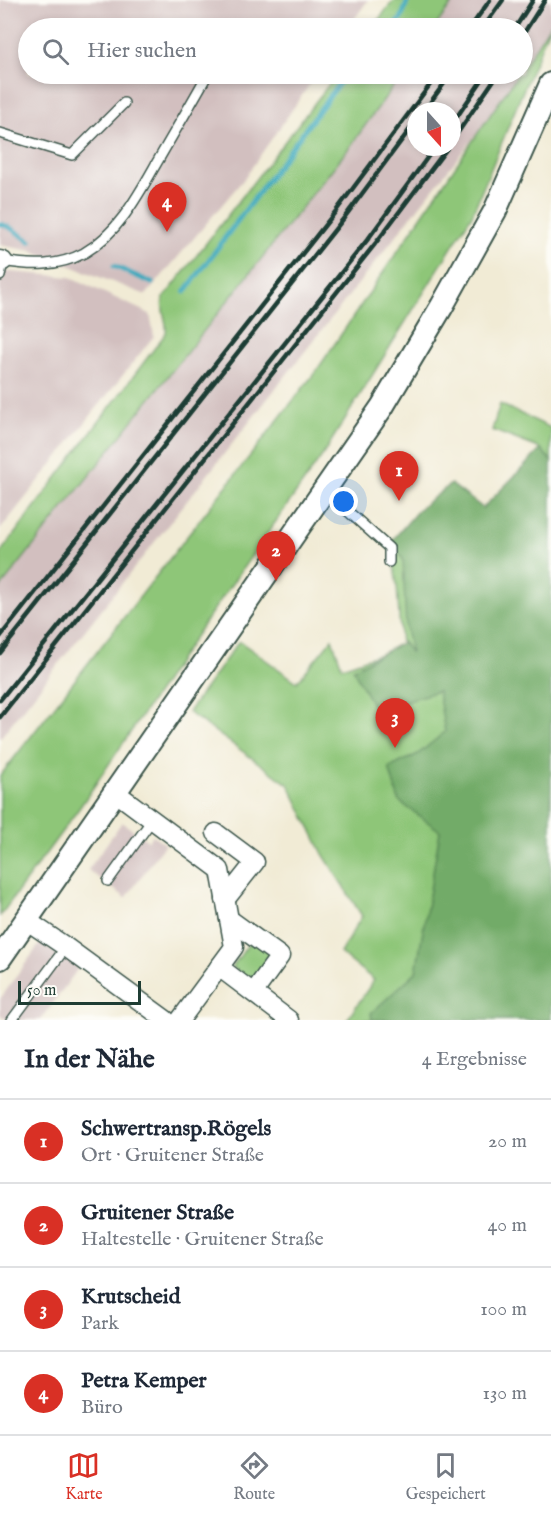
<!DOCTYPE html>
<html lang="de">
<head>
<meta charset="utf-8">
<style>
  :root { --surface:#fff; --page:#f2f2f3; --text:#1f2937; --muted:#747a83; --line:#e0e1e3; --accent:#d93025 }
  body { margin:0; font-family:"IM FELL English",serif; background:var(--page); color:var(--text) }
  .compass { position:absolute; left:407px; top:102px; width:54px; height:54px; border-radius:50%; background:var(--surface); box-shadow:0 3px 9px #0003; rotate:159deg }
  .scale { position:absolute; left:18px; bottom:15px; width:123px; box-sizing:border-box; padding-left:6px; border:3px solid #1f3d34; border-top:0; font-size:16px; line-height:21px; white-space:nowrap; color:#1f3d34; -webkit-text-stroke:4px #fdfcf7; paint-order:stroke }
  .you { position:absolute; left:344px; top:502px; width:21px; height:21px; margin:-15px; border:4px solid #fff; border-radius:50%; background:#1a73e8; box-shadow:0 0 0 9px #1a73e833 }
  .badge { display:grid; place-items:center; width:39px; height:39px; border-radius:50%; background:var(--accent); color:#fff; font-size:20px; font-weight:700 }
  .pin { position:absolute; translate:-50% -50px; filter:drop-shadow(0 2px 3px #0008) }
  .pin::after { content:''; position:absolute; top:32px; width:21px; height:18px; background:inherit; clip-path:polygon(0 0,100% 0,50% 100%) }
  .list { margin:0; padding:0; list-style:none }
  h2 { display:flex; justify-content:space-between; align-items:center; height:78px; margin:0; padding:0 24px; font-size:26px }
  h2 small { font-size:20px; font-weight:400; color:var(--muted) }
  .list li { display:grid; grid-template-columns:39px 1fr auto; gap:18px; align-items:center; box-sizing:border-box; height:84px; padding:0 24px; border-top:2px solid var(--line) }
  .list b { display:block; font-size:22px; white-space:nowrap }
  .list p { margin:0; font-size:20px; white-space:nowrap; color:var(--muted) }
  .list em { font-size:20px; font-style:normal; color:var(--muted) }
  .icon { flex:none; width:33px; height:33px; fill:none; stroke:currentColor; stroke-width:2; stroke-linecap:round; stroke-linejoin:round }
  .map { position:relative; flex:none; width:551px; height:1020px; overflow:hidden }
  .search { position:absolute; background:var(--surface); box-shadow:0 3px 9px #0003; left:18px; right:18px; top:18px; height:66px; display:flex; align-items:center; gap:15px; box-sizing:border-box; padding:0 21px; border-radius:33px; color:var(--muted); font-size:22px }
  .sheet { height:414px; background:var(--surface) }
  nav { display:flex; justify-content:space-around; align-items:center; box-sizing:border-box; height:84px; border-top:2px solid var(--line); background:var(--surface); font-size:16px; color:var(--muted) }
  nav a { display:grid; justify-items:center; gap:3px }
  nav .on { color:var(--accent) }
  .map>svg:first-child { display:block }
  .industrial { fill:#d2bfbf; fill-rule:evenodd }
  .green { fill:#8ec678; stroke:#568256; stroke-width:1.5 }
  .forest { fill:#72ab68; stroke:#48744e; stroke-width:1.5 }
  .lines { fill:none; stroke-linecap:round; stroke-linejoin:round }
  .stream { stroke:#3da9bd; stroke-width:5 }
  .service-casing { stroke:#3e574c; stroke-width:12 }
  .minor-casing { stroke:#3e574c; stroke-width:21 }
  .tertiary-casing { stroke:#3e574c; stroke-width:26 }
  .service { stroke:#fff; stroke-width:9 }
  .minor { stroke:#fff; stroke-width:18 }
  .tertiary { stroke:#fff; stroke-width:22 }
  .rail { stroke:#1f3d34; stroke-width:4.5 }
</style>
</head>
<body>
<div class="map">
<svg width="551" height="1020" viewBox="0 0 551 1020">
  <rect width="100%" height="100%" fill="#fdfcf7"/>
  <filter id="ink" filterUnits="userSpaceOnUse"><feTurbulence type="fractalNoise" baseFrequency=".0167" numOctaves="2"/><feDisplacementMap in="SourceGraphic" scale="12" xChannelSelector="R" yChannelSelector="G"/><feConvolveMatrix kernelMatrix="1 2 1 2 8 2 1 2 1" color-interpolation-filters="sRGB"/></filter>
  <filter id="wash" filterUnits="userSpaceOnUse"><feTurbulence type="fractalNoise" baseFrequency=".008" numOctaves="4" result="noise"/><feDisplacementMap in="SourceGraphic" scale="24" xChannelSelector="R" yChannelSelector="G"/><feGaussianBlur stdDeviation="1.35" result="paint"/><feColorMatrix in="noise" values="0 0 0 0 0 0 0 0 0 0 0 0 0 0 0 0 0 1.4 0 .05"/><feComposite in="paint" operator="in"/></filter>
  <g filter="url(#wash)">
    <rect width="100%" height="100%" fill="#f1ebd5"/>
    <g class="industrial">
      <polygon points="0,0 368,0 348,28 28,28 28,74 317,74 243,180 146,295 32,251 0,245"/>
      <polygon points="455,0 551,0 551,23 523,67 522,28 434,28"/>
      <path d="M402 74H518L493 113 0 738V588L349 148ZM416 111H452V147H416Z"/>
      <polygon points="0,271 70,277 150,314 154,336 0,530"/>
      <polygon points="122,822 148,841 153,835 165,844 126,898 88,870"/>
      <polygon points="41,942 66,960 71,954 82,963 41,1020 7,1020 0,1015 0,999"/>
    </g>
    <g class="green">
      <polygon points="394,0 455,0 434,28 372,28"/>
      <polygon points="551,23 472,215 322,456 205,622 80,807 0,916 0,776 317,370 518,74 522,74 523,67"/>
      <path d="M337 74H402L349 148 0 588V553L166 333C168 320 160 311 163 299Z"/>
      <polygon points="500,404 551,428 551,461 541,449 492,430"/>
      <polygon points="409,524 551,1020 347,1020 374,980 340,953 362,916 323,854 289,785 188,712 239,641 297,682 332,639 342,667 401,647 397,586 391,547"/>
      <polygon points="252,939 274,955 254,983 232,967"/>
    </g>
    <polygon class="forest" points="541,449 551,461 551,1020 372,1020 371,1013 416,972 440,831 399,801 389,768 418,754 445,732 438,691 375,710 353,669 403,642 411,653 406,628 403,559 390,543 419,509 451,484 483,508"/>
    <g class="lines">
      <g class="stream">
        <polyline points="391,28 401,19 408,0"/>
        <polyline points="0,224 9,227 30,241"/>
        <polyline points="114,266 152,283"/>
        <polyline points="185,292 346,74"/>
      </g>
    </g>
  </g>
  <g filter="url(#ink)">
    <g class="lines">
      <defs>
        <g id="service">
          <polyline points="0,133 72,155 124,103"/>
          <path d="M0 276 3 261C31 266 58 267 84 253 120 232 140 192 160 157 175 131 191 104 206 77L211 74"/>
          <polyline points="324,490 389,548 389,562"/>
          <polyline points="108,881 152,820"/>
          <polyline points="12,1020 66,947"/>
        </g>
        <g id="minor">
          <polyline points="0,260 3,261"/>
          <polyline points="115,792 220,870 234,947 180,1020"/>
          <polyline points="216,833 255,862 225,900"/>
          <polyline points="229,919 280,956 254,992"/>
          <polyline points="26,920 66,947 166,1020"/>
          <polyline points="219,967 289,1020"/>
        </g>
        <polyline id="tertiary" points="0,958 382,407 442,306 495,211 551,84"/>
      </defs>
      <use href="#service" class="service-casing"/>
      <use href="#minor" class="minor-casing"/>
      <use href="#tertiary" class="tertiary-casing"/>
      <use href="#service" class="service"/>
      <use href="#minor" class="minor"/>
      <use href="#tertiary" class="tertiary"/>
      <g class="rail">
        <polyline points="470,28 490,0"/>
        <polyline points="483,28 503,0"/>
        <polyline points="515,28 533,0"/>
        <polyline points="522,36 545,0"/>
        <polyline points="424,111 451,74"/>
        <polyline points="452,124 486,74"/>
        <polyline points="452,141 498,74"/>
        <polyline points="0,637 336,211 438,74"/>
        <polyline points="0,653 344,218 416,121"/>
        <polyline points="0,700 368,239 435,147"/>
        <polyline points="0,717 375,244 448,147"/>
      </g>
    </g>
  </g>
</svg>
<svg class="compass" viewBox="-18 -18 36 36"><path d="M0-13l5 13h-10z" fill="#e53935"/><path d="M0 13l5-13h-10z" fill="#747a83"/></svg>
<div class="scale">50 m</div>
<div class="you"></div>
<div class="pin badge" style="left:399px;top:501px">1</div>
<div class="pin badge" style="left:276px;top:581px">2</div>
<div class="pin badge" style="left:395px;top:748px">3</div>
<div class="pin badge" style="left:167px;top:232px">4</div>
<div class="search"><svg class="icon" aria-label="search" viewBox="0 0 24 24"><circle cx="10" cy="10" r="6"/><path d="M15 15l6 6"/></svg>Hier suchen</div>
</div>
<section class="sheet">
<h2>In der Nähe<small>4 Ergebnisse</small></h2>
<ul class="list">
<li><span class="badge">1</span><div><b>Schwertransp.Rögels</b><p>Ort · Gruitener Straße</p></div><em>20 m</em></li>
<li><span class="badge">2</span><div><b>Gruitener Straße</b><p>Haltestelle · Gruitener Straße</p></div><em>40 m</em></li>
<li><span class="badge">3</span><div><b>Krutscheid</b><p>Park</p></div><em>100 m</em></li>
<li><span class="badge">4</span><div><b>Petra Kemper</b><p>Büro</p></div><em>130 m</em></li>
</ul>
</section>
<nav>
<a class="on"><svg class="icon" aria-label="map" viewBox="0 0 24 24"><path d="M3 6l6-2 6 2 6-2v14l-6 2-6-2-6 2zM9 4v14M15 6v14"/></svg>Karte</a>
<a><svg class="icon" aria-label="directions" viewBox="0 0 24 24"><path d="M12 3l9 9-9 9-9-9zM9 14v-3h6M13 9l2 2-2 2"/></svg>Route</a>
<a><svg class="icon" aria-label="saved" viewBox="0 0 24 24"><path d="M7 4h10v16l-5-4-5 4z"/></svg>Gespeichert</a>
</nav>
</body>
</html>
